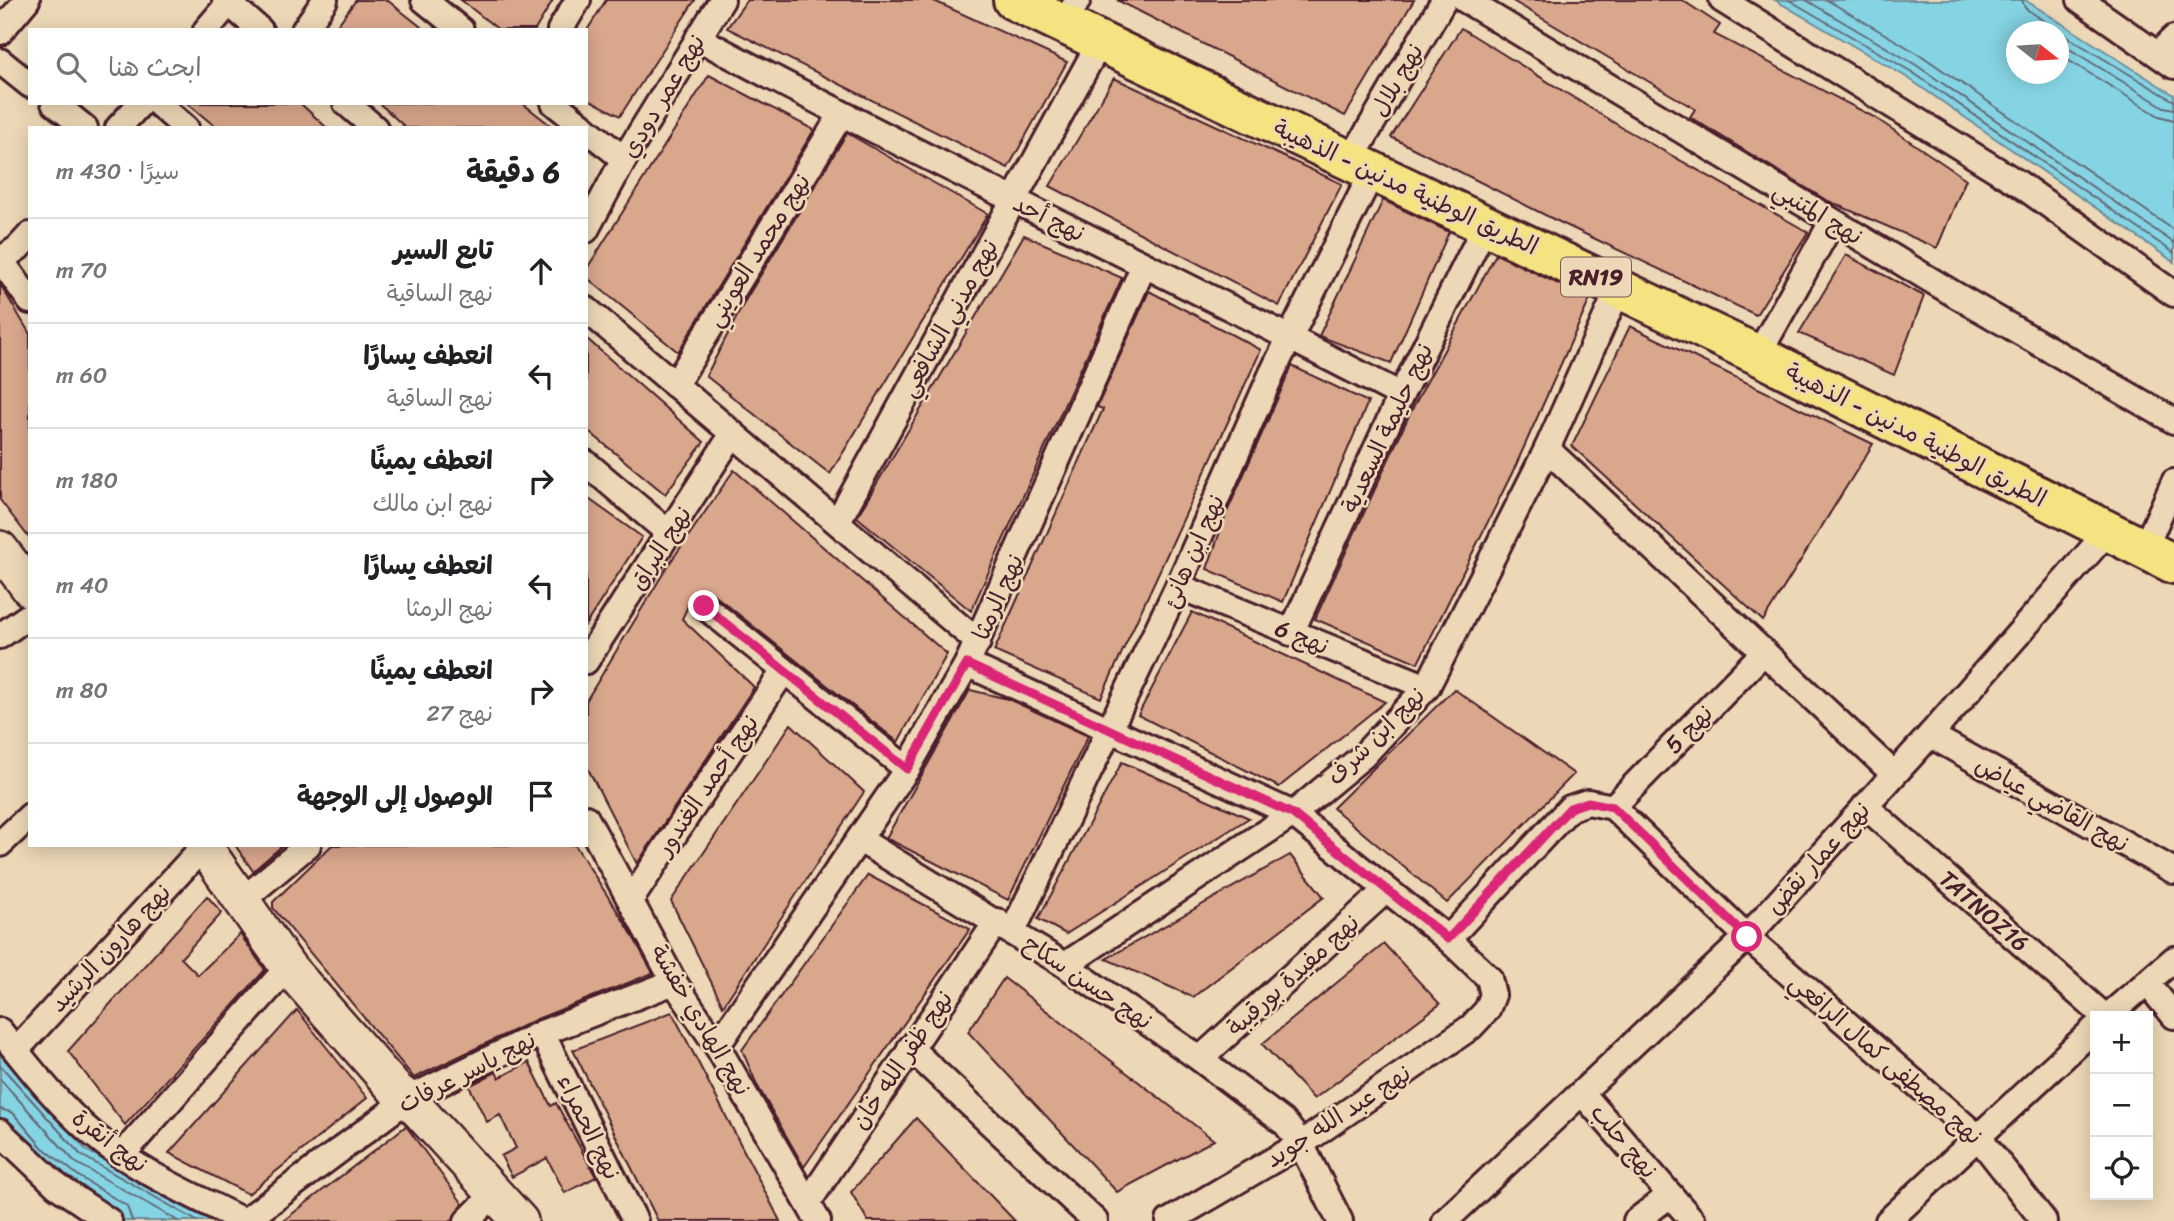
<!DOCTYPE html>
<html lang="ar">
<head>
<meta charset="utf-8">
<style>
  :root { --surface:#fff; --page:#f6f6f6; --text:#202124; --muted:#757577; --line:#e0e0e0 }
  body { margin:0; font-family:Sriracha,"Playpen Sans Arabic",sans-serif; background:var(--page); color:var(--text); direction:rtl }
  .controls { position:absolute; right:21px; bottom:21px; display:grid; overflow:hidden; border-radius:0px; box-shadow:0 4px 18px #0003 }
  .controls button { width:63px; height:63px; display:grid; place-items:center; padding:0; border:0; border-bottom:2px solid var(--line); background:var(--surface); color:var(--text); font:35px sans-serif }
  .compass { position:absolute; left:2006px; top:21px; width:63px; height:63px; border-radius:50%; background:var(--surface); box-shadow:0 4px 18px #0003; rotate:107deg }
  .stop { position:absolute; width:21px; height:21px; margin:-16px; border:5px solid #db2777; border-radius:50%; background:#fff }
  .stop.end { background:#db2777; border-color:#fff; box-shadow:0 2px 7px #0008 }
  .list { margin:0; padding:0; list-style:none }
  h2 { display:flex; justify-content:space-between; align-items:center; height:91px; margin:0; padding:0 28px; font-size:30px }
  h2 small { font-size:23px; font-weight:400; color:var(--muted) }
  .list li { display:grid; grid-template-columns:46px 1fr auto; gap:21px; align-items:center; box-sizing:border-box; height:105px; padding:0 28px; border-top:2px solid var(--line) }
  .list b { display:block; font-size:26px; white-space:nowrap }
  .list p { margin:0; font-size:23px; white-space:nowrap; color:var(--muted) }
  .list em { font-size:23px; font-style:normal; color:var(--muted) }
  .icon { flex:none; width:38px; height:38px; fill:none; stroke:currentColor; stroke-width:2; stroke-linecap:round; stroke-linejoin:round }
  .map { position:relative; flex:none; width:2174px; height:1221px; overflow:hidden; direction:ltr }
  .search { position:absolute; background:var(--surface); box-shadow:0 4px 18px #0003; left:28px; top:28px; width:560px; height:77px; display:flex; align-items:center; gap:18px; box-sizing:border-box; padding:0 24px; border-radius:0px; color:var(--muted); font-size:26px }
  .panel { position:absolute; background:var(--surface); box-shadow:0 4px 18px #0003; left:28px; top:126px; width:560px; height:721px; border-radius:0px; direction:rtl }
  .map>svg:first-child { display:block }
  .water { fill:#85d4e4; stroke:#6d8c9a; stroke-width:2; fill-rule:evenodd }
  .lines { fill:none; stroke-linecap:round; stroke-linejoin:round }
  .shore { stroke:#626775; stroke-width:2 }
  .building { fill:#d9a78c; stroke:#4a1f2b; stroke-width:2 }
  .street-casing { stroke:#4a1f2b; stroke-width:30 }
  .secondary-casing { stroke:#4a1f2b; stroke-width:40 }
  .primary-casing { stroke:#4a1f2b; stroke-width:44 }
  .street { stroke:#ecd8b6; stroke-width:24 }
  .secondary { stroke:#ecd8b6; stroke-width:35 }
  .primary { stroke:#f5e382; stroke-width:38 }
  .route { stroke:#db2777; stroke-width:9 }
  .labels { text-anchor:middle; stroke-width:5; stroke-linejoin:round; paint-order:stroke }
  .shield { fill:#ecd8b6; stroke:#7b5655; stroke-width:2 }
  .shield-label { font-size:23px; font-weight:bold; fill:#4a1f2b }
  .street-label { font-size:24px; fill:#4a1f2b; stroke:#ecd8b6 }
</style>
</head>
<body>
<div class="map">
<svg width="2174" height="1221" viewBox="0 0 2174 1221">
  <rect width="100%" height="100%" fill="#ecd8b6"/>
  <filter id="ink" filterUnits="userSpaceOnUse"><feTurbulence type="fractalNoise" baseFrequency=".0143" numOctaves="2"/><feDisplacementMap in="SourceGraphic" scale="14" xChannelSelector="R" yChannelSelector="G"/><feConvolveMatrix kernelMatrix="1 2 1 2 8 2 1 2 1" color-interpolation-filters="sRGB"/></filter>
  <g filter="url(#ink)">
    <g class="water">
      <path d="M1775 0H2025L2174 95V262L1908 78ZM2016 32H2058V74H2016Z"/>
      <polygon points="0,1054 86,1150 211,1221 122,1221 107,1213 0,1121"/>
    </g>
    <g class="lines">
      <g class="shore">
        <polyline points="1789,0 1912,72 2174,253"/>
        <polyline points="1806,0 1916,65 2174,243"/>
        <polyline points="1827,0 1922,56 2174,230"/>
        <polyline points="2022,0 2025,8 2064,35 2174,101"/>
        <polyline points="2058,42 2164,107 2174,109"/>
        <polyline points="2058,54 2159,116 2174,120"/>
        <polyline points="0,1065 81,1155 197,1221"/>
        <polyline points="0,1079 75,1162 178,1221"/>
        <polyline points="0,1109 13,1113 42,1147 80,1177 127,1206 132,1221"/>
      </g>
    </g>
    <g class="building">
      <polygon points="356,0 387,0 425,30 334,30"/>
      <polygon points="461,0 553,0 535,30 499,30"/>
      <polygon points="606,0 695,0 620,116 586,98 586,32"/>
      <polygon points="747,0 932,0 1067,62 1008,168 727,28"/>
      <polygon points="1117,0 1414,0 1345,116"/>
      <polygon points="1511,0 1682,0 1720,25 1714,34 1874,117 1966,179 1937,248 1826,200 1690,117 1695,109"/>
      <polygon points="1461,28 1621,127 1808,232 1756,315 1551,218 1391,137"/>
      <polygon points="709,75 814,130 678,352 586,277 586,270"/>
      <polygon points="1114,78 1342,184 1279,306 1050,186"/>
      <polygon points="187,103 300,103 327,128 217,128"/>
      <polygon points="379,103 522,103 554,128 406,128"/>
      <polygon points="847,133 988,214 830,474 706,376 746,299"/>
      <polygon points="1383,200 1449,232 1391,363 1319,336"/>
      <polygon points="1024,235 1122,278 971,611 857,517"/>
      <polygon points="1496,254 1590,299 1516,465 1418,663 1315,619 1411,411"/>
      <polygon points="1846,255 1924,296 1894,375 1799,333"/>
      <polygon points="0,284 30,334 30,539 0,500"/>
      <polygon points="1149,291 1261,350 1101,698 994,651 1103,409 1097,407"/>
      <polygon points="1630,326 1873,444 1763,621 1572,446"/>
      <polygon points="586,338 704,442 665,494 586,429"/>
      <polygon points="1292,366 1368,402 1283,602 1207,569 1227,512"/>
      <polygon points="734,470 947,654 898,742 713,594 699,591 692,597 682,619 754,687 637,864 586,765 586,701 667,567"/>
      <polygon points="586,497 642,537 586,624"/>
      <polygon points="1192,612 1385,702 1279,787 1138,715"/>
      <polygon points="1454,689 1574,774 1447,903 1333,808"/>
      <polygon points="970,690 1008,699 1088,736 1008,900 886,838"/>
      <polygon points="791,724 864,792 723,1006 671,901"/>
      <polygon points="1122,762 1249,818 1066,934 1038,919"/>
      <polygon points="235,845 283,845 253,871"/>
      <polygon points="332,845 575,845 630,931 653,973 537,1019 414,1078 273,908 273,902"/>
      <polygon points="1290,855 1324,897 1193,997 1106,959"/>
      <polygon points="868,875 970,929 804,1167 757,1085 742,1050"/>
      <polygon points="207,896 222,913 181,958 198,975 240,934 265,970 125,1125 68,1051"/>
      <polygon points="1384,944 1440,1004 1314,1099 1262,1044"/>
      <polygon points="1004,978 1214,1140 1117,1192 968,1032"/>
      <polygon points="297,1010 367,1098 248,1194 169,1153"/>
      <polygon points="672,1012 772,1205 780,1221 658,1221 573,1050"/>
      <polygon points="529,1062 551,1106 556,1103 596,1177 565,1193 547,1158 512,1177 501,1156 516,1148 500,1115 487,1122 469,1086 496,1072 499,1078"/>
      <polygon points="916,1118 1015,1221 868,1221 851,1192"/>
      <polygon points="406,1126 463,1204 453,1221 283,1221"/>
    </g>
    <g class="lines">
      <defs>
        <g id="street">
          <polyline points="225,0 260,30"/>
          <polyline points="424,0 461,30"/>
          <polyline points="1465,0 1954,294 2174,421"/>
          <polyline points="1722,0 2018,183 2174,294"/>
          <polyline points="2080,0 2174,66"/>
          <polyline points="1063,25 1078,0"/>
          <polyline points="206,30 229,3"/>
          <polyline points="304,30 325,0"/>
          <polyline points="560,30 578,0"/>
          <polyline points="0,32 27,0"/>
          <path d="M698 38C930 163 1168 273 1401 395"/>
          <polyline points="2158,54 2174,38"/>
          <polyline points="0,61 30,85"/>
          <polyline points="54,103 85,128"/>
          <polyline points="157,103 186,128"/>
          <polyline points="346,103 375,128"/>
          <polyline points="554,103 585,128"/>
          <polyline points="118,128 141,103"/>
          <polyline points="586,129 624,159"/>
          <polyline points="1351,160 1444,0"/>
          <polyline points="586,230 624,159 722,0"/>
          <polyline points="0,260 18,248 30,235"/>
          <polyline points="1,260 30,301"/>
          <polyline points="586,309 978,642"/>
          <polyline points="1758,355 1832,222"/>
          <polyline points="675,385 841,115"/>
          <polyline points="1547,449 1894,774"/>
          <polyline points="586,463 670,534"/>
          <polyline points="838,521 1100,42"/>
          <polyline points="2144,550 2174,482"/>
          <polyline points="1178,586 1427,687"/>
          <polyline points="704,606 907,769"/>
          <polyline points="1291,633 1401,395 1486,224"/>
          <polyline points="0,636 30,615"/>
          <polyline points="586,661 732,435"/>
          <polyline points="967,664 1293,814 1448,939 1489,978 1493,995 1487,1010 1471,1027 1301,1144 1169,1221"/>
          <polyline points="1930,735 2174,871"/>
          <polyline points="1865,806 2104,1016"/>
          <polyline points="1613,807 1764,652"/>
          <polyline points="586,818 674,982 717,1046 818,1221"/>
          <polyline points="860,840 1065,965 1200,1059 1286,1124 1301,1144 1340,1221"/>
          <polyline points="0,844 30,816"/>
          <polyline points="632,898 783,672"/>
          <polyline points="240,902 308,845"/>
          <polyline points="1013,931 1178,586 1272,373 1373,171"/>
          <polyline points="1448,939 1570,808 1588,802 1613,807 1747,937 1979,1138 2044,1221"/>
          <polyline points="1065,965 1293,814 1363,756 1427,687 1547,449 1619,288"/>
          <polyline points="2147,983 2174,1016"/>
          <polyline points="2108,1016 2174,959"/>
          <path d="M0 1031C29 1067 58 1105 94 1135 138 1172 193 1195 243 1221"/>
          <polyline points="542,1033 635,1221"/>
          <polyline points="717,1046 907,769 967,664 1144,265"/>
          <polyline points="910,1048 1095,1221"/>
          <polyline points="16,1050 204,846"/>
          <polyline points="1200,1059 1385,891"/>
          <polyline points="1582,1093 1693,1221"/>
          <polyline points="0,1132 57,1186 109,1221"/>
          <polyline points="121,1156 288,967"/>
          <polyline points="809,1201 997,921"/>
          <polyline points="245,1221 408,1099 542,1033 674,982"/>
          <polyline points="467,1221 494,1194"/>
          <polyline points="1445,1221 1747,937 1930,735 2108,531"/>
          <polyline points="1636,1221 1670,1195"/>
          <polyline points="1888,1221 2095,1028"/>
        </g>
        <g id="secondary">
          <polyline points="0,549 30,589"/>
          <polyline points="203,845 288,967 396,1090 408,1099 520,1221"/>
        </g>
        <polyline id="primary" points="1013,0 1758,355 2174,564"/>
      </defs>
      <use href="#street" class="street-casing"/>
      <use href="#secondary" class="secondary-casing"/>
      <use href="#primary" class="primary-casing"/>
      <use href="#street" class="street"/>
      <use href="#secondary" class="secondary"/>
      <use href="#primary" class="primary"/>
    </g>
  </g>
  <g class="lines" filter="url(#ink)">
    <polyline class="route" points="704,606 907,769 967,664 1293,814 1448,939 1570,808 1588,802 1613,807 1747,937"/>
  </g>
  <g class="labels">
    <rect class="shield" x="1561" y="257.5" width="70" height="39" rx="5"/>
    <g class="shield-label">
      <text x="1596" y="285">RN19</text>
    </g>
    <g class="street-label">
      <text transform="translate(1397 80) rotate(-60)" y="8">نهج بلال</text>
      <text transform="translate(663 96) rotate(-59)" y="8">نهج عمر دودي</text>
      <text transform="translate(1406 187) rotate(25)" y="8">الطريق الوطنية مدنين - الذهيبة</text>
      <text transform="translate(1818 213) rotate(31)" y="8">نهج المتنبي</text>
      <text transform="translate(1049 218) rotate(26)" y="8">نهج أحد</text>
      <text transform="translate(758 250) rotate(-58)" y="8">نهج محمد العويني</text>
      <text transform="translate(949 318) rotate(-61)" y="8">نهج مدني الشافعي</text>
      <text transform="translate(1387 428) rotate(-65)" y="8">نهج حليمة السعدية</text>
      <text transform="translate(1916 435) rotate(27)" y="8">الطريق الوطنية مدنين - الذهيبة</text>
      <text transform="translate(660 548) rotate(-57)" y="8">نهج البراق</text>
      <text transform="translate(1193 551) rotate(-66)" y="8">نهج ابن هانئ</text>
      <text transform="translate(998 597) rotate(-66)" y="8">نهج الرمثا</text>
      <text transform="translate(1302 637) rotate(22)" y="8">نهج 6</text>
      <text transform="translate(1689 729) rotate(-46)" y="8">نهج 5</text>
      <text transform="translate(1376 736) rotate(-45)" y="8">نهج ابن شرف</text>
      <text transform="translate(707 785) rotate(-56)" y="8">نهج أحمد الغندور</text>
      <text transform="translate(2052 804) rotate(29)" y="8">نهج القاضي عياض</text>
      <text transform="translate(1818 858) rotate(-48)" y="8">نهج عمار نقض</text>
      <text transform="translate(1984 911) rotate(41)" y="8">TATNOZ16</text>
      <text transform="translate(110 948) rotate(-47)" y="8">نهج هارون الرشيد</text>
      <text transform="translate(1293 975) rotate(-42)" y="8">نهج مفيدة بورقيبة</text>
      <text transform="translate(1088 982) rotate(34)" y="8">نهج حسن سكاح</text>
      <text transform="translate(701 1020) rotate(59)" y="8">نهج الهادي خفشة</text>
      <text transform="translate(1886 1059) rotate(41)" y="8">نهج مصطفى كمال الرافعي</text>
      <text transform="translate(902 1060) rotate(-56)" y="8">نهج ظفر الله خان</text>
      <text transform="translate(467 1072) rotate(-27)" y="8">نهج ياسر عرفات</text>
      <text transform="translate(1338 1116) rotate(-33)" y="8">نهج عبد الله جويد</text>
      <text transform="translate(589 1127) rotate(64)" y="8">نهج الحمراء</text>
      <text transform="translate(110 1141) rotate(37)" y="8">نهج أنقرة</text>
      <text transform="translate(1624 1141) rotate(50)" y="8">نهج حلب</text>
    </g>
  </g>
</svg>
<div class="controls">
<button>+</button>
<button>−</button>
<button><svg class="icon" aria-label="locate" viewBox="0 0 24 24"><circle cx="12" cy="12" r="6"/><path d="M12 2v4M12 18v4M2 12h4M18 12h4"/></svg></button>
</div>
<svg class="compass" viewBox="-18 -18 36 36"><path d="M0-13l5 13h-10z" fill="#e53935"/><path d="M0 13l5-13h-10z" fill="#757577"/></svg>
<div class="stop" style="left:1747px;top:937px"></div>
<div class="stop end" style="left:704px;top:606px"></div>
<div class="search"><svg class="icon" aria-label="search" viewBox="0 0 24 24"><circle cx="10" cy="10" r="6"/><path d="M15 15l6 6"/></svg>ابحث هنا</div>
<section class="panel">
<h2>6 دقيقة<small>سيرًا · 430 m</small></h2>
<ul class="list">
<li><svg class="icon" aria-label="ahead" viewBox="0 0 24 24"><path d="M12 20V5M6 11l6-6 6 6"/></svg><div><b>تابع السير</b><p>نهج الساقية</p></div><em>70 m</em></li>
<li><svg class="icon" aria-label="left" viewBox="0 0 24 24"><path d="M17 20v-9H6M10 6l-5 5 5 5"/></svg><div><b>انعطف يسارًا</b><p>نهج الساقية</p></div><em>60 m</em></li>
<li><svg class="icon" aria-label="right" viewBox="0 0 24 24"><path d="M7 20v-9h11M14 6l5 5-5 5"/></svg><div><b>انعطف يمينًا</b><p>نهج ابن مالك</p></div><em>180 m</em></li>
<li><svg class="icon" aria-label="left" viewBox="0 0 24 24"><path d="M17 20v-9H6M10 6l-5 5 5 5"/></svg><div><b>انعطف يسارًا</b><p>نهج الرمثا</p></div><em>40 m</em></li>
<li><svg class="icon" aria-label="right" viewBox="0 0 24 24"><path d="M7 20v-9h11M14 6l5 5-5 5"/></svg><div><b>انعطف يمينًا</b><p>نهج 27</p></div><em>80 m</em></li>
<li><svg class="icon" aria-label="arrive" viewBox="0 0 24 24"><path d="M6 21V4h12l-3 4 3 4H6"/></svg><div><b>الوصول إلى الوجهة</b></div></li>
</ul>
</section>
</div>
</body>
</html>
